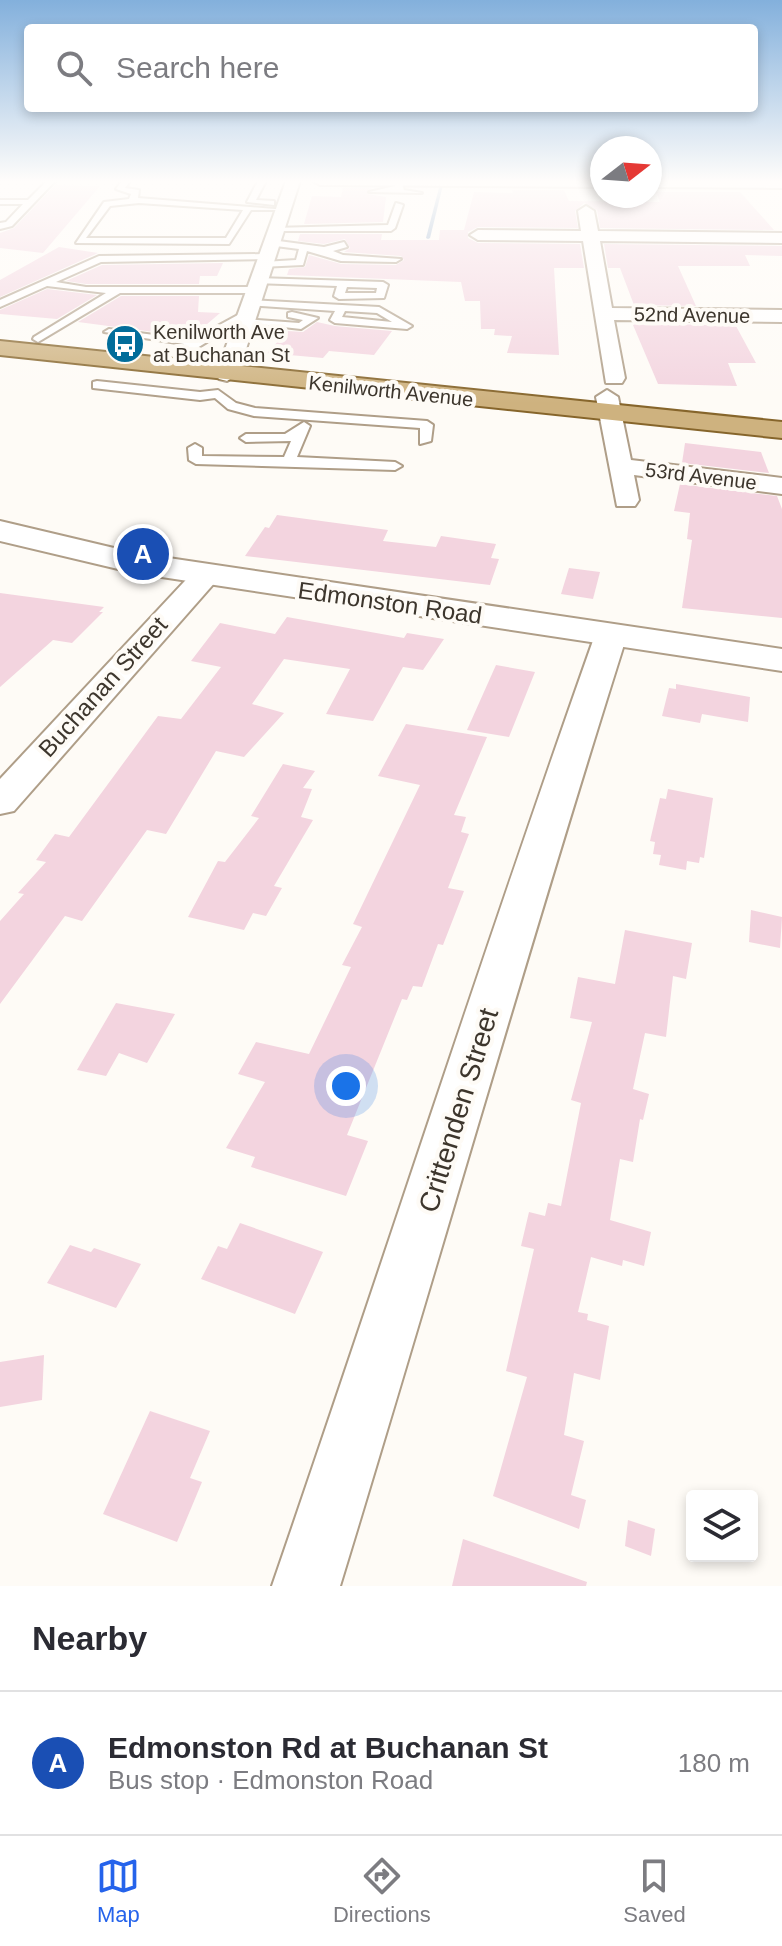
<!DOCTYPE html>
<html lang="en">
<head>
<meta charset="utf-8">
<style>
  :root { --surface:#fff; --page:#f7f7f7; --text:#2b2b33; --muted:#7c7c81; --line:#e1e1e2; --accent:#2563eb }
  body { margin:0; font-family:Arial,sans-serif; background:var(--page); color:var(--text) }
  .controls { position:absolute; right:24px; bottom:24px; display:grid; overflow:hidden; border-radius:8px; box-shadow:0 4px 12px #0003 }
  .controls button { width:72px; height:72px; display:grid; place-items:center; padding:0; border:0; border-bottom:2px solid var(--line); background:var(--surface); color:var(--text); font:40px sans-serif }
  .compass { position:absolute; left:590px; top:136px; width:72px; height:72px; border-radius:50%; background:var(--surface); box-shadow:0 4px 12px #0003; rotate:73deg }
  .you { position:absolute; left:346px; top:1086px; width:28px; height:28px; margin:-20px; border:6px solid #fff; border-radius:50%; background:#1a73e8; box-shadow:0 0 0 12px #1a73e833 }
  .badge { display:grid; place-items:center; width:52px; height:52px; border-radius:50%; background:var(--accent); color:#fff; font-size:26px; font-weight:700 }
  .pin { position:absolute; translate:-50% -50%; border:4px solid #fff; box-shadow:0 2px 8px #0006 }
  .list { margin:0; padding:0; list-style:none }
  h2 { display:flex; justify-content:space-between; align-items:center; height:104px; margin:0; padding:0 32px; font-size:34px }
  h2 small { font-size:26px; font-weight:400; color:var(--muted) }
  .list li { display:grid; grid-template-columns:52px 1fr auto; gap:24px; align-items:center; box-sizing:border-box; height:144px; padding:0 32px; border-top:2px solid var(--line) }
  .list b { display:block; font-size:30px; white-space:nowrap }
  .list p { margin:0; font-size:26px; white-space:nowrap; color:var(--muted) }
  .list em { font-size:26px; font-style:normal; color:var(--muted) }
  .icon { flex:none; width:44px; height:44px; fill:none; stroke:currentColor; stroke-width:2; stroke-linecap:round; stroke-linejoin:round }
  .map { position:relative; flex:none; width:782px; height:1586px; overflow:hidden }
  .search { position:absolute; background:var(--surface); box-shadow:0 4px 12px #0003; left:24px; right:24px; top:24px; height:88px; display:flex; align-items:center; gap:20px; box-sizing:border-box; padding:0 28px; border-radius:8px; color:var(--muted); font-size:30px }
  .sheet { height:248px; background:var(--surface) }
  nav { display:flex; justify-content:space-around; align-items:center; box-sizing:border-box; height:112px; border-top:2px solid var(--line); background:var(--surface); font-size:22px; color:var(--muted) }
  nav a { display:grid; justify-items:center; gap:4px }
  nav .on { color:var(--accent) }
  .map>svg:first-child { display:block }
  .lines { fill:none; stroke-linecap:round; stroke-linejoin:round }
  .stream { fill:#8ca9c9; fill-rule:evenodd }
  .building { fill:#f3d4df }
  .service-casing { stroke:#af9e88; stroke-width:4 }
  .minor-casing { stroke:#af9e88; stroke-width:4 }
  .tertiary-casing { stroke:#af9e88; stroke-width:4 }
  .primary-casing { stroke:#86652b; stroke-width:4 }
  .service { fill:#fff; fill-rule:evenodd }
  .minor { fill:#fff; fill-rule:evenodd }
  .tertiary { fill:#fff; fill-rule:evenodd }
  .primary { fill:#ceb27f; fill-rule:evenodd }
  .labels { text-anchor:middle; stroke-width:8; stroke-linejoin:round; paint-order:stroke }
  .far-street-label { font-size:20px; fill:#3d362d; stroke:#fefbf6 }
  .far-poi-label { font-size:20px; fill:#3d362d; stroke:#fefbf6; text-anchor:start }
  .street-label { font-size:24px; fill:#3d362d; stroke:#fefbf6 }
  .near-street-label { font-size:28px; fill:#3d362d; stroke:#fefbf6 }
</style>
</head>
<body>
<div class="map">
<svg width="782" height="1586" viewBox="0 0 782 1586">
  <rect width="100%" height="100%" fill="#fefbf6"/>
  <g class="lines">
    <polygon class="stream" points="440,184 443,185 430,238 428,239 426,238"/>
  </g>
  <g class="building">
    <polygon points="55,185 100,186 43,253 0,248 0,233 14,228"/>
    <polygon points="343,188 371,188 367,194 386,197 383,222 304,224 312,196 341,197"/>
    <polygon points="512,190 564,190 569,201 660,202 656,192 740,192 774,230 600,228 597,210 584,203 575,211 578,228 478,227 468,232 468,238 478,243 580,244 584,268 554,268 559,355 507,353 512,336 494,335 495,329 481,329 480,301 465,301 461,282 287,275 289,269 305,267 309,255 341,264 396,265 404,260 401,256 344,252 350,248 345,239 324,244 298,241 300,234 382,234 381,240 439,240 440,230 464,230 474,192 513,193"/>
    <polygon points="604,244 782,246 782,256 745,255 750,266 678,266 696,306 634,305 620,268 608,268"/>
    <polygon points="59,247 98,253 0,297 0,280"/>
    <polygon points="223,263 217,276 200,276 199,284 86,284 66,281 102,265"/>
    <polygon points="47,289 97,295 57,319 0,314 0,310"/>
    <polygon points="121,296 199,296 198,312 220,313 192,337 78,322"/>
    <polygon points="317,322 335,326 392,331 374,355 329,351 323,358 267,353 288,331 303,332"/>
    <polygon points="640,323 736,326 756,363 728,363 737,386 658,384 633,325"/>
    <polygon points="685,443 761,452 769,473 682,463"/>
    <polygon points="680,484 777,496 782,509 782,618 682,608 692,540 687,539 690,513 674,511"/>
    <polygon points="277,515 388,530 383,541 436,547 441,536 496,544 491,558 499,559 490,585 245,556 265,527 269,528"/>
    <polygon points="569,568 600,572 593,599 561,594"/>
    <polygon points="0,593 104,607 99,612 103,612 72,643 53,640 0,687"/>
    <polygon points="287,617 404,638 407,633 444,639 423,670 403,667 373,721 326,714 350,669 284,659 252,704 284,713 244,757 216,751 166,834 147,830 82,921 65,916 0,1004 0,921 24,894 18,893 46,862 36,860 55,834 69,837 158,716 181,719 221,667 191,661 220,623 275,634"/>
    <polygon points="496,665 535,672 509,737 467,730"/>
    <polygon points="676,684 750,697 748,722 702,714 700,723 662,716 669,688 676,689"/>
    <polygon points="406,724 487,737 454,815 466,817 461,832 469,834 448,888 464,891 443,945 438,944 422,987 413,986 407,1000 402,999 347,1135 368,1141 346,1196 251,1167 255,1157 226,1148 265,1082 238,1074 256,1042 309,1054 351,967 342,965 362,927 353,924 420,785 378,776"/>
    <polygon points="283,764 315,771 303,788 312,789 301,817 313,820 274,886 282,888 266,916 253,913 244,930 188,917 218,861 225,862 259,818 251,816"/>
    <polygon points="668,789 713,798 704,858 700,857 699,863 687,861 686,870 659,865 661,855 653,854 655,842 650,841 660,798 666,799"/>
    <polygon points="751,910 782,917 780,948 749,942"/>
    <polygon points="625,930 692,943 686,979 673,976 666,1037 645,1033 633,1089 649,1094 643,1120 640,1119 633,1162 620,1159 610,1220 651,1232 644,1266 623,1260 622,1266 591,1257 578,1312 588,1314 587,1320 609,1326 600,1380 574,1373 564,1435 584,1441 571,1495 586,1500 579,1529 493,1496 527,1377 506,1371 534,1249 521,1246 529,1212 545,1216 548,1203 561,1206 581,1103 571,1100 592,1022 570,1018 578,977 615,984"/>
    <polygon points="116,1003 175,1014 147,1063 119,1053 106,1076 77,1070"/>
    <polygon points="240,1223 323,1252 295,1314 201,1279 218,1246 227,1249"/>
    <polygon points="70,1245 91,1252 94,1248 141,1264 116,1308 47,1283"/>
    <polygon points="44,1355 42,1400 0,1407 0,1362"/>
    <polygon points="150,1411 210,1431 190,1478 202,1482 177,1542 103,1514"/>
    <polygon points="628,1520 655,1529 651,1556 625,1546"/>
    <polygon points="463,1539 587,1582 586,1586 452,1586"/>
  </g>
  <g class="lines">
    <defs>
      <g id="service">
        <polygon points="47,181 55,181 12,226 0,229 0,223 6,222 23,204 0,204 0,200 28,200"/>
        <path d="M122 181H130L125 188 139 190 138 198 287 210H251L229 244 76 243 104 202 129 199 131 194 116 189ZM139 203 243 210 226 238H86L110 206Z"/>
        <polygon points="258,181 266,181 256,200 274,201 274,205 247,202"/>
        <polygon points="393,181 401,181 404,190 422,193 369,192 395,186"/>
        <polygon points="396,203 403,205 395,228 391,231 276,231 272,228 388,225"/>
        <polygon points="271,240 324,247 344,242 347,247 333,251 343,255 401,259 396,262 341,261 307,251 303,265 260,267 263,262 296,260 299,249 268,245"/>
        <polygon points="266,254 269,259 101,262 56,282 86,287 255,287 260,290 255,293 120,293 38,342 33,339 34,337 106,293 47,286 0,307 0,300 99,256"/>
        <path d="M258 278 383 282 388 285 384 298 339 299 334 296 337 286 255 283ZM347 287 377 288 376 293H345Z"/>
        <path d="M250 300 379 307 412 326 407 329 335 323 330 320 335 311 246 305ZM345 311 377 313 392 322 342 317Z"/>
        <polygon points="247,310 252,313 244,319 299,323 303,320 288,317 288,313 292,312 318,318 301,329 239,322 181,358 175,355 184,344 104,332 109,329 192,340"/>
        <polygon points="97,381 200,392 218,390 236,403 255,408 427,421 433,425 431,441 420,444 420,428 254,416 228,409 215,398 200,400 93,388 93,382"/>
        <polygon points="304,422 310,426 297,457 395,462 402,466 395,470 196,464 189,460 188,448 195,444 202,448 202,456 284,457 291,441 246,442 240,438 246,434 285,434"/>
      </g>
      <g id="minor">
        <polygon points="286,181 300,181 238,374 227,381 219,379 216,374"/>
        <polygon points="313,181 602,181 602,187 320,185"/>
        <polygon points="650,181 782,181 782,188 650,187"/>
        <polygon points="586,206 594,211 598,231 782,233 782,243 600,241 612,308 782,310 782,322 614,320 625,378 622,383 606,383 583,241 478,240 470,235 478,230 581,231 578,211"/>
        <polygon points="607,390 618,397 631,460 782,478 782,494 634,475 639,500 635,506 617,506 596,397"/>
        <polygon points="207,565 217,568 222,574 217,580 14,811 0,814 0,779 197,568"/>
        <path d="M611 625 622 628 627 635C527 951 437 1269 340 1586H272C381 1269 483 951 595 635L600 628Z"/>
      </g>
      <polygon id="tertiary" points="0,521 135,553 782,649 782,671 135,573 0,541"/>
      <polygon id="primary" points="0,341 782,422 782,438 0,355"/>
    </defs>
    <use href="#service" class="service-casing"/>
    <use href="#minor" class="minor-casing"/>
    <use href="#tertiary" class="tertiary-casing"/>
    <use href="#primary" class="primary-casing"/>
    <use href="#service" class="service"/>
    <use href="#minor" class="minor"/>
    <use href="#tertiary" class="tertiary"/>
    <use href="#primary" class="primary"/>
  </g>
  <linearGradient id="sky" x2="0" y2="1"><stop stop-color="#83b0dc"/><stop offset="0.45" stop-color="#fffdfb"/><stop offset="1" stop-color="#fffdfb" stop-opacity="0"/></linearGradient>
  <rect width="782" height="403" fill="url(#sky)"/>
  <defs>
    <symbol id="bus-disc" viewBox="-11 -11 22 22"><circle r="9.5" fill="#026d9a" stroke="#fefbf6"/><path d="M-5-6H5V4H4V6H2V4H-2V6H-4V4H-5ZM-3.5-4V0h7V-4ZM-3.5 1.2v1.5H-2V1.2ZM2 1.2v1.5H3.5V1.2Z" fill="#fff"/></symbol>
  </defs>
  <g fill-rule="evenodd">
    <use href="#bus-disc" x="103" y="322" width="44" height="44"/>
  </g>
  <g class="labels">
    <g class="far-street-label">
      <text transform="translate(692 315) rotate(1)" y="7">52nd Avenue</text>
      <text transform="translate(391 391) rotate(6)" y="7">Kenilworth Avenue</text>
      <text transform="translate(701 476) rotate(7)" y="7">53rd Avenue</text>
    </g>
    <g class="far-poi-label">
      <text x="153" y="339">Kenilworth Ave<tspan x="153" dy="23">at Buchanan St</tspan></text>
    </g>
    <g class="street-label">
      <text transform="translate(390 603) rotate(8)" y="8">Edmonston Road</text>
      <text transform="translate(103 687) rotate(-48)" y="8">Buchanan Street</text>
    </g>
    <g class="near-street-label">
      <text transform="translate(458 1110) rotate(-73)" y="10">Crittenden Street</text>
    </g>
  </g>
</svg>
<div class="controls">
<button><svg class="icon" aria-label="layers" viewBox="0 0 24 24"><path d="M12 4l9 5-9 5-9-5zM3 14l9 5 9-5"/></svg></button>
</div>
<svg class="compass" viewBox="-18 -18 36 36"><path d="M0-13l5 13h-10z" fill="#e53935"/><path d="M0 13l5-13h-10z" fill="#7c7c81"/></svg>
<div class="you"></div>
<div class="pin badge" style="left:143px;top:554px;background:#1a4fb4">A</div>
<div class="search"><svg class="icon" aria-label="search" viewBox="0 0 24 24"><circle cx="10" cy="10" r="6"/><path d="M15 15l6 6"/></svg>Search here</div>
</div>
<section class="sheet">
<h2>Nearby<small></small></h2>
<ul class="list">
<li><span class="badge" style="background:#1a4fb4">A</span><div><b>Edmonston Rd at Buchanan St</b><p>Bus stop · Edmonston Road</p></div><em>180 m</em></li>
</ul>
</section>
<nav>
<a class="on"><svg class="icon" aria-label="map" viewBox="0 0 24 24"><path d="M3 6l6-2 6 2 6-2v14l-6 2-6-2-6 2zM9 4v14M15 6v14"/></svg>Map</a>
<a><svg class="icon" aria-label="directions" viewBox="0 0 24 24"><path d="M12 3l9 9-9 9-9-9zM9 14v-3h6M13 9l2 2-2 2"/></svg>Directions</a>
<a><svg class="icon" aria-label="saved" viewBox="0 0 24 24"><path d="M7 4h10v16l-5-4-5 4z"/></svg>Saved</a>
</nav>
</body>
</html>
